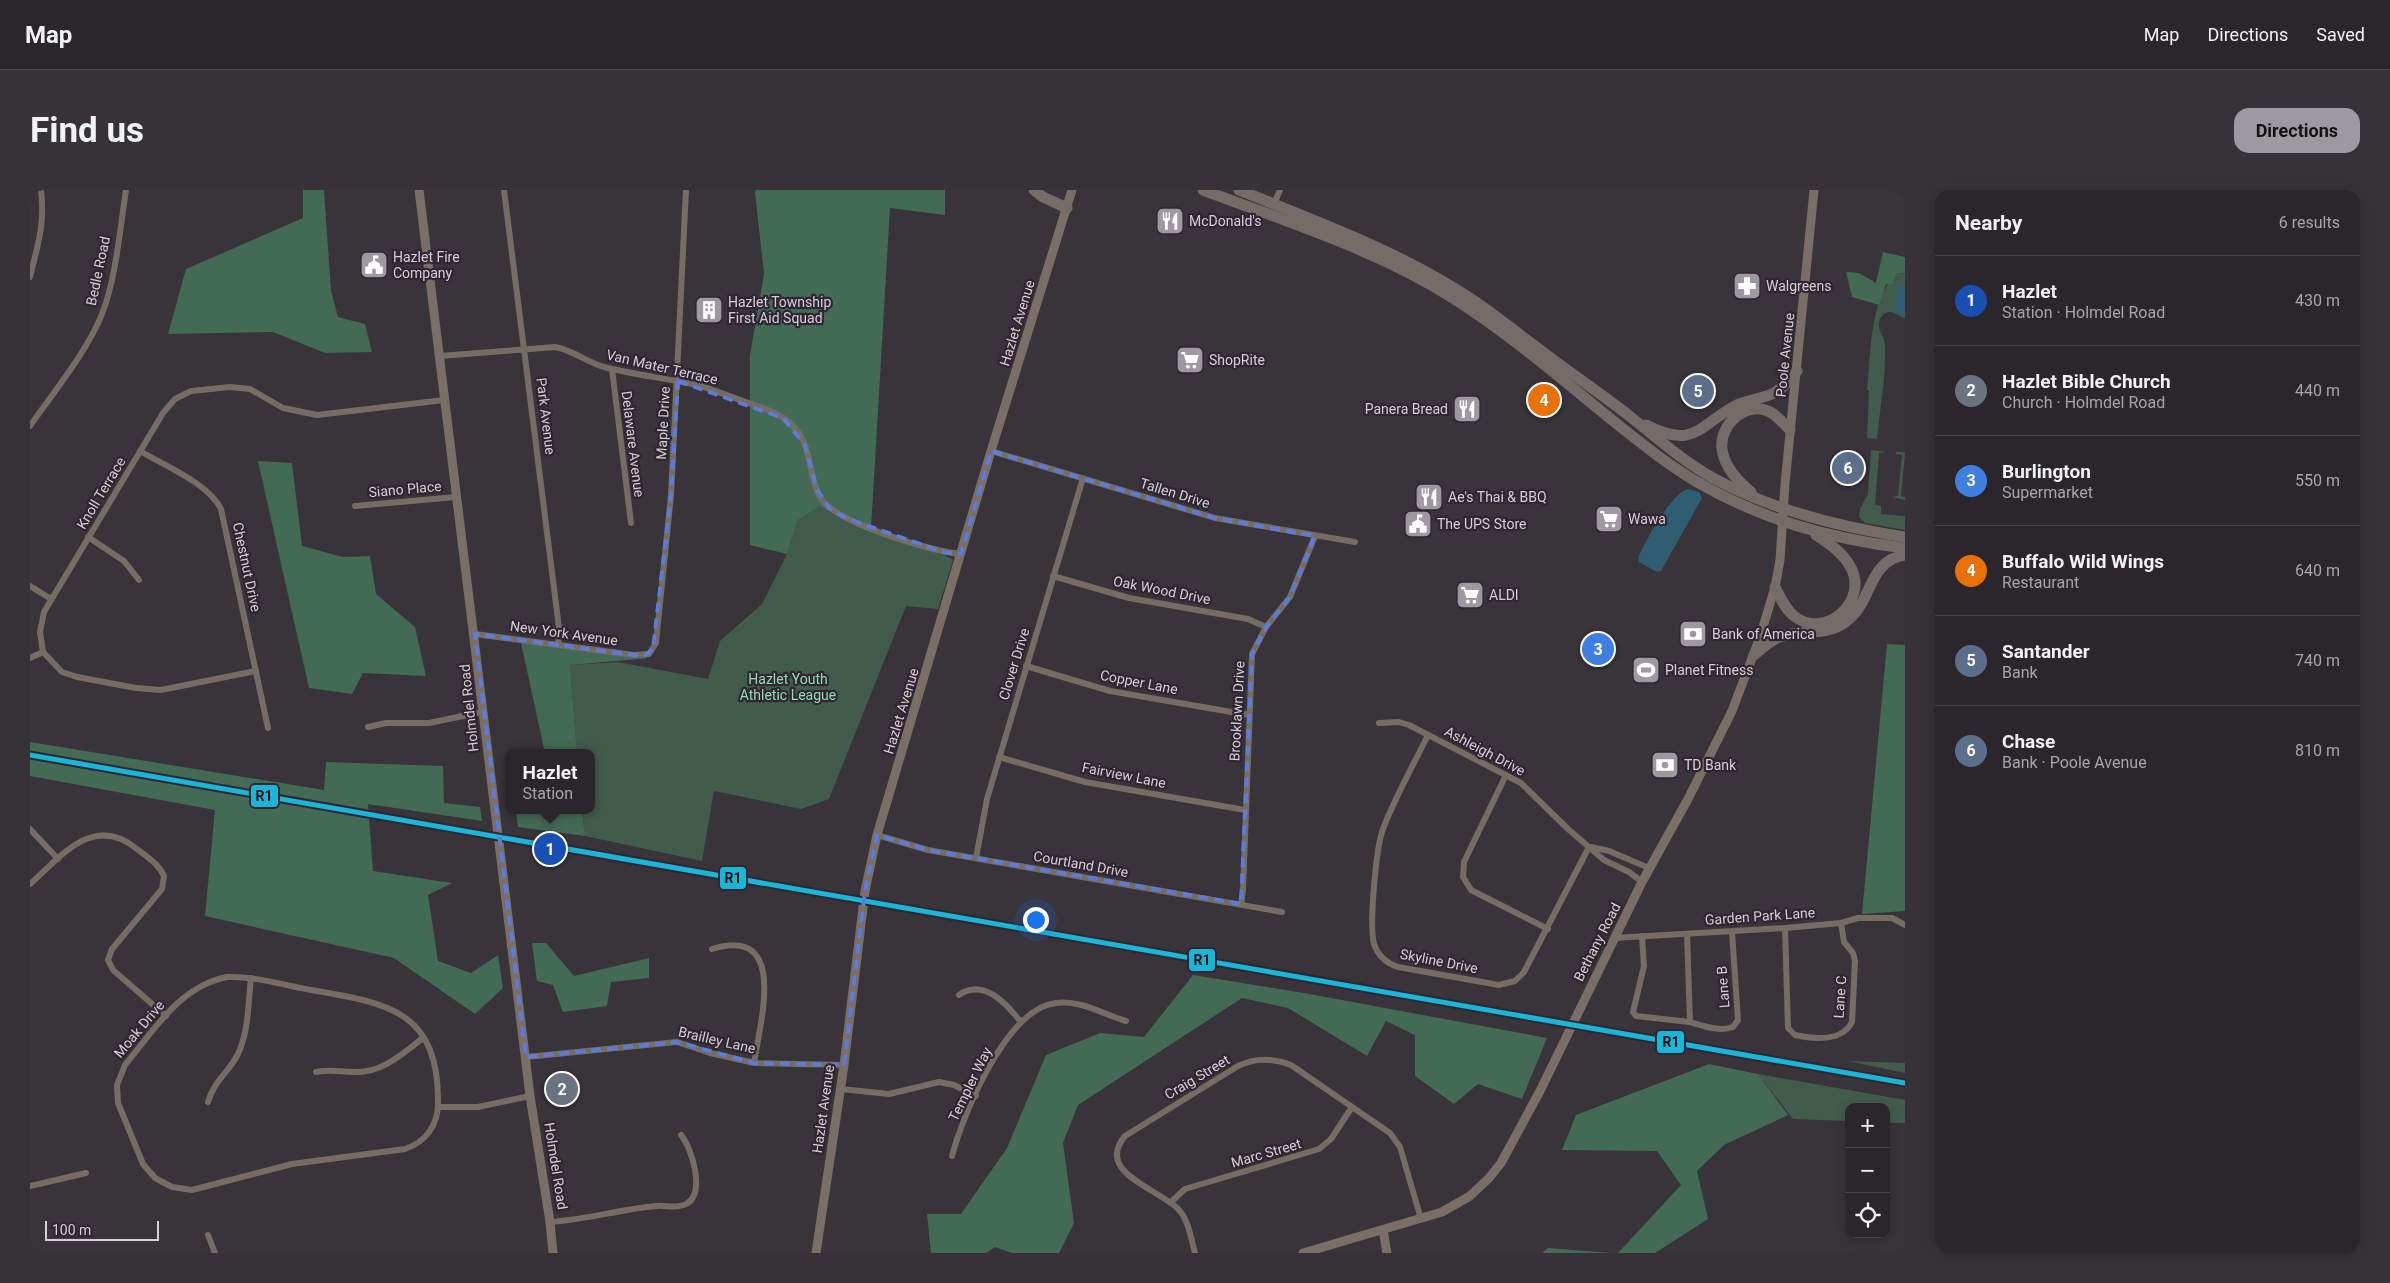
<!DOCTYPE html>
<html lang="en">
<head>
<meta charset="utf-8">
<style>
  :root { --surface:#2b262c; --page:#373238; --text:#f1f3f6; --muted:#a6a5a9; --line:#474348; --accent:#9e98a0 }
  body { margin:0; font-family:Roboto,sans-serif; background:var(--page); color:var(--text) }
  .controls { position:absolute; right:15px; bottom:15px; display:grid; overflow:hidden; border-radius:10px; box-shadow:0 2px 12px #0003 }
  .controls button { width:45px; height:45px; display:grid; place-items:center; padding:0; border:0; border-bottom:1px solid var(--line); background:var(--surface); color:var(--text); font:25px sans-serif }
  .scale { position:absolute; left:15px; bottom:12px; width:114px; box-sizing:border-box; padding-left:5px; border:2px solid #d5cfd7; border-top:0; font-size:14px; line-height:18px; white-space:nowrap; color:#d5cfd7; -webkit-text-stroke:4px #302632; paint-order:stroke }
  .you { position:absolute; left:1005px; top:729px; width:18px; height:18px; margin:-12px; border:4px solid #fff; border-radius:50%; background:#1a73e8; box-shadow:0 0 0 8px #1a73e833 }
  .badge { display:grid; place-items:center; width:32px; height:32px; border-radius:50%; background:var(--accent); color:#fff; font-size:16px; font-weight:700 }
  .pin { position:absolute; translate:-50% -50%; border:2px solid #fff; box-shadow:0 1px 5px #0006 }
  .popup { position:absolute; left:475px; top:559px; width:90px; height:65px; box-sizing:border-box; display:grid; place-content:center; border-radius:10px; background:var(--surface); filter:drop-shadow(0 1px 4px #0005); font-size:16px; white-space:nowrap; color:var(--muted) }
  .popup b { font-size:19px; color:var(--text) }
  .popup::after { content:''; position:absolute; left:50%; top:100%; margin-left:-10px; border:10px solid transparent; border-top-color:var(--surface) }
  .list { margin:0; padding:0; list-style:none }
  h2 { display:flex; justify-content:space-between; align-items:center; height:65px; margin:0; padding:0 20px; font-size:21px }
  h2 small { font-size:16px; font-weight:400; color:var(--muted) }
  .list li { display:grid; grid-template-columns:32px 1fr auto; gap:15px; align-items:center; box-sizing:border-box; height:90px; padding:0 20px; border-top:1px solid var(--line) }
  .list b { display:block; font-size:19px; white-space:nowrap }
  .list p { margin:0; font-size:16px; white-space:nowrap; color:var(--muted) }
  .list em { font-size:16px; font-style:normal; color:var(--muted) }
  .icon { flex:none; width:28px; height:28px; fill:none; stroke:currentColor; stroke-width:2; stroke-linecap:round; stroke-linejoin:round }
  .map { position:relative; flex:none; width:1875px; height:1063px; overflow:hidden; border-radius:15px }
  header { display:flex; align-items:center; gap:30px; box-sizing:border-box; height:70px; padding:0 25px; background:var(--surface); border-bottom:1px solid var(--line) }
  header strong { font-size:24px }
  nav { display:flex; gap:28px; margin-inline-start:auto; font-size:18px }
  .intro { display:flex; align-items:center; justify-content:space-between; box-sizing:border-box; height:120px; padding:0 30px }
  h1 { margin:0; font-size:35px }
  .button { padding:12px 22px; border-radius:15px; background:var(--accent); color:#111; font-size:18px; font-weight:700 }
  main { display:flex; gap:30px; padding:0 30px }
  aside { flex:1; background:var(--surface); border-radius:15px; box-shadow:0 2px 12px #0003 }
  .map>svg:first-child { display:block }
  .green { fill:#415c4d }
  .forest { fill:#436a55 }
  .water { fill:#2f5e73 }
  .lines { fill:none; stroke-linecap:round; stroke-linejoin:round }
  .street { stroke:#756d64; stroke-width:6 }
  .secondary { stroke:#7a6e66; stroke-width:9 }
  .highway { stroke:#746c69; stroke-width:11 }
  .rail-1-casing { stroke:#302632; stroke-width:9 }
  .rail-1 { stroke:#1ab6d8; stroke-width:5 }
  .marked { fill:none; stroke:#5d7bd8; stroke-width:4; stroke-dasharray:10 6; stroke-linejoin:round }
  .labels { text-anchor:middle; stroke-width:4.5; stroke-linejoin:round; paint-order:stroke }
  .poi-label { font-size:14px; fill:#d5cfd7; stroke:#302632; text-anchor:start }
  .street-label { font-size:14px; fill:#d5cfd7; stroke:#302632 }
  .park-label { font-size:14px; fill:#92deb4; stroke:#302632 }
  .line-badge { stroke:#302632; stroke-width:2 }
  .pale-badge-label { font-size:14px; text-anchor:middle; font-weight:bold; fill:#111 }
</style>
</head>
<body>
<header>
<strong>Map</strong>
<nav><a>Map</a><a>Directions</a><a>Saved</a></nav>
</header>
<div class="intro"><h1>Find us</h1><a class="button">Directions</a></div>
<main>
<div class="map">
<svg width="1875" height="1063" viewBox="0 0 1875 1063">
  <rect width="100%" height="100%" fill="#39333a"/>
  <g class="green">
    <path d="M1875 83V96H1869V122L1875 126V129C1867 124 1858 117 1851 127 1844 137 1855 145 1855 156 1856 187 1850 218 1847 249L1837 248 1839 200H1837C1841 163 1839 111 1866 84Z"/>
    <polygon points="1841,260 1856,262 1849,263 1845,315 1851,316 1851,324 1875,326 1875,340 1835,333 1829,327 1830,319 1838,304"/>
    <polygon points="1866,262 1875,262 1871,306 1875,307 1875,310 1861,307 1868,306 1872,265 1866,264"/>
    <polygon points="789,317 841,339 901,357 923,370 908,419 876,416 799,609 771,619 684,601 672,671 555,646 552,620 561,620 561,563 547,563 540,475 588,472 678,489 690,451 732,414 757,364 768,330"/>
    <polygon points="1817,871 1875,873 1875,883"/>
    <polygon points="1728,884 1875,910 1875,933 1856,933 1856,917 1819,917 1819,931 1763,929"/>
  </g>
  <g class="forest">
    <polygon points="273,0 294,0 301,101 308,127 335,134 342,162 295,163 243,142 138,144 156,79 273,28"/>
    <polygon points="726,0 915,0 915,25 860,18 841,339 789,317 768,330 757,364 720,355 720,165 734,84 725,2"/>
    <polygon points="1853,62 1875,67 1875,83 1866,84 1863,94 1856,94 1849,115 1822,107 1816,82 1829,83 1846,93"/>
    <polygon points="228,271 262,273 272,356 313,367 340,366 346,404 385,437 396,486 333,483 322,504 279,498"/>
    <polygon points="490,448 620,468 540,475 547,563 515,563"/>
    <polygon points="1857,454 1875,455 1875,721 1832,724"/>
    <polygon points="0,552 294,600 296,572 413,576 414,613 450,617 452,631 338,614 343,681 422,693 398,705 408,771 441,783 468,765 473,798 445,824 364,768 175,726 185,620 0,586"/>
    <polygon points="514,620 552,620 555,646 488,637 486,621 510,624"/>
    <polygon points="502,753 516,753 544,786 619,768 619,788 581,792 577,816 533,822 523,795 507,791"/>
    <polygon points="1163,785 1274,803 1517,848 1492,909 1448,894 1424,914 1385,886 1385,845 1356,831 1337,866 1258,818 1212,808 1048,915 1033,953 1044,1033 1029,1063 982,1063 965,1057 956,1063 901,1063 897,1024 931,1024 977,958 1016,865 1070,843 1114,847"/>
    <polygon points="1679,874 1728,884 1758,925 1694,955 1667,981 1678,1029 1625,1063 1588,1063 1651,995 1627,961 1532,960 1546,925"/>
    <polygon points="1518,1058 1582,1063 1512,1063"/>
  </g>
  <g class="water">
    <polygon points="1869,96 1875,96 1875,126 1864,121"/>
    <path d="M1658 299 1669 302 1672 308 1631 381 1627 382 1609 372 1608 368C1614 353 1642 302 1658 299Z"/>
  </g>
  <g class="lines">
    <g class="street">
      <polyline points="474,0 529,438 528,455"/>
      <polyline points="1244,14 1250,0"/>
      <path d="M0 87C8 53 15 36 11 0"/>
      <path d="M410 166 525 157C543 160 556 172 574 177 604 185 636 188 667 195 682 199 698 206 713 211 727 216 743 220 755 229 785 251 775 279 790 307 803 332 902 362 931 364"/>
      <polyline points="582,179 601,333"/>
      <path d="M0 236C23 203 58 160 72 124 86 89 90 38 96 0"/>
      <path d="M110 261C135 276 178 293 191 319L238 538"/>
      <polyline points="961,261 1185,328 1325,352"/>
      <polyline points="325,316 426,307"/>
      <polyline points="58,347 94,371 109,390"/>
      <polyline points="1023,386 1099,408 1218,429 1236,437"/>
      <polyline points="0,396 21,409"/>
      <polyline points="445,444 604,465 619,464 626,453 641,305 656,0"/>
      <polyline points="0,468 13,462"/>
      <polyline points="996,476 1080,501 1219,525"/>
      <polyline points="226,481 131,500 106,498 47,487 32,482 13,462 10,442 14,422 133,223 145,209 161,201 200,197 220,199 253,218 287,225 414,210"/>
      <polyline points="1349,533 1369,532 1379,535 1491,593 1538,639 1574,670 1599,682 1612,692"/>
      <polyline points="338,537 356,533 399,533 452,522"/>
      <path d="M1398 545C1383 576 1365 607 1353 639 1346 658 1339 735 1344 754 1348 766 1356 773 1368 777L1469 795 1485 791 1494 782 1559 657"/>
      <polyline points="969,567 1055,592 1215,620"/>
      <polyline points="1476,585 1434,672 1433,687 1441,700 1518,739"/>
      <polyline points="0,639 28,669"/>
      <polyline points="847,645 898,660 1252,722"/>
      <polyline points="1561,657 1579,661 1619,678"/>
      <polyline points="946,668 957,609 1053,288"/>
      <path d="M0 694C32 666 63 623 107 659 117 667 129 674 134 686L132 699 82 759 78 770 83 780 136 826"/>
      <polyline points="1211,714 1213,701 1222,464 1236,437 1260,407 1285,346"/>
      <path d="M1755 738 1758 838 1765 845C1783 849 1812 852 1822 832L1825 771 1823 763 1814 752 1811 733"/>
      <path d="M1657 744 1660 832C1674 836 1690 842 1703 837L1708 830 1702 742"/>
      <polyline points="1612,746 1614,776 1603,822 1606,826 1660,832"/>
      <polyline points="1584,748 1755,738 1811,733 1828,728 1862,728 1875,735"/>
      <path d="M682 759C759 735 730 832 724 873"/>
      <path d="M197 787C225 786 253 795 281 800 357 813 409 820 408 913 408 935 396 952 375 959L262 974 162 1000 142 997 125 988 113 974 88 913 87 895 95 875C124 840 150 796 197 787Z"/>
      <path d="M929 805C953 788 976 813 990 831"/>
      <polyline points="496,867 647,852 680,863 724,873 814,875"/>
      <path d="M286 882C303 879 309 882 325 882 352 883 372 864 393 848"/>
      <polyline points="811,899 859,904 909,892 924,895 946,906"/>
      <path d="M178 912C184 891 197 884 207 866 219 842 218 814 221 788"/>
      <polyline points="408,917 448,917 500,906"/>
      <path d="M922 966C933 924 977 818 1026 813 1052 810 1072 824 1096 831"/>
      <polyline points="0,996 56,983"/>
      <polyline points="1141,1012 1155,999 1289,959 1301,949 1322,917"/>
      <path d="M520 1032C556 1030 591 1019 626 1016 636 1015 647 1019 656 1014 676 1004 662 958 651 945"/>
      <polyline points="178,1045 185,1063"/>
      <path d="M1165 1063C1161 1049 1159 1031 1149 1020 1130 999 1064 983 1095 946L1208 876C1225 868 1243 868 1261 875L1360 943 1370 957 1391 1029"/>
    </g>
    <g class="secondary">
      <polyline points="389,0 500,906 520,1032 523,1063"/>
      <polyline points="1353,1040 1357,1063"/>
      <polyline points="786,1063 814,875 835,701 847,645 961,261 1042,0"/>
      <polyline points="1273,1063 1412,1022 1440,1006 1459,988 1471,973 1510,901 1612,692 1658,609 1702,521 1730,447 1745,397 1750,370 1755,294 1784,0"/>
    </g>
    <g class="highway">
      <polyline points="1004,0 1013,7 1037,18"/>
      <path d="M1173 0C1258 32 1347 60 1423 108 1483 146 1537 194 1592 238 1616 257 1640 276 1667 292 1733 330 1800 349 1875 358"/>
      <path d="M1209 0C1290 33 1366 60 1440 108 1463 123 1483 140 1505 156 1535 179 1567 201 1597 224 1625 246 1651 270 1683 288 1742 320 1809 337 1875 347"/>
      <path d="M1616 235C1666 261 1670 233 1709 214 1720 210 1732 208 1742 204 1753 199 1760 189 1767 181"/>
      <path d="M1721 302C1708 291 1694 277 1692 259 1689 234 1717 210 1740 222 1748 226 1754 234 1760 240"/>
      <path d="M1745 397C1750 407 1755 419 1764 426 1796 451 1840 410 1820 376 1812 362 1799 353 1786 345"/>
      <path d="M1724 465C1732 459 1740 451 1749 447 1773 438 1799 448 1819 429 1843 409 1838 371 1875 365"/>
    </g>
    <defs>
      <polyline id="rail-1" points="0,565 1875,893"/>
    </defs>
    <use href="#rail-1" class="rail-1-casing"/>
    <use href="#rail-1" class="rail-1"/>
  </g>
  <path class="marked" d="M648 191 753 228 775 255 787 300 800 319 818 329 913 362 931 364 961 261 1185 328 1285 346 1260 407 1236 437 1222 464 1211 714 898 660 847 645 835 701 814 875 724 873 647 852 496 867 445 444 604 465H616L623 459 641 305Z"/>
  <defs>
    <symbol id="restaurant-square" viewBox="-11 -11 22 22"><rect x="-9" y="-9" width="18" height="18" rx="4" fill="#9e98a0" stroke="#302632"/><path d="M-5-6h1v4h1v-4h1v4h1v-4h1v5L-1.5 .5V6h-2V.5L-5-1ZM5-6V6H3V1.5H1.5Q1.5-4 5-6Z" fill="#fff"/></symbol>
    <symbol id="civic-square" viewBox="-11 -11 22 22"><rect x="-9" y="-9" width="18" height="18" rx="4" fill="#9e98a0" stroke="#302632"/><path d="M-.6-6.5H3V-4.5H.6V-3L4-1V1h2V6H-6V1h2V-1L-.6-3ZM-1.2 2.5V6h2.4V2.5Z" fill="#fff"/></symbol>
    <symbol id="pharmacy-square" viewBox="-11 -11 22 22"><rect x="-9" y="-9" width="18" height="18" rx="4" fill="#9e98a0" stroke="#302632"/><path d="M-2-6h4v4h4v4h-4v4h-4v-4h-4v-4h4Z" fill="#fff"/></symbol>
    <symbol id="building-square" viewBox="-11 -11 22 22"><rect x="-9" y="-9" width="18" height="18" rx="4" fill="#9e98a0" stroke="#302632"/><path d="M-4-6H4V6H1V3H-1V6H-4ZM-2.5-4.3h1.7v1.8h-1.7ZM.8-4.3h1.7v1.8H.8ZM-2.5-1h1.7V.8h-1.7ZM.8-1h1.7V.8H.8Z" fill="#fff"/></symbol>
    <symbol id="supermarket-square" viewBox="-11 -11 22 22"><rect x="-9" y="-9" width="18" height="18" rx="4" fill="#9e98a0" stroke="#302632"/><path d="M-6-5.5h2.5l.6 2H6L4.5 2H-2.5L-4.4-4H-6ZM-1.5 3.2a1.3 1.3 0 1 0 .1 0ZM3 3.2a1.3 1.3 0 1 0 .1 0Z" fill="#fff"/></symbol>
    <symbol id="bank-square" viewBox="-11 -11 22 22"><rect x="-9" y="-9" width="18" height="18" rx="4" fill="#9e98a0" stroke="#302632"/><path d="M-6-4H6V4H-6ZM0-2.3a2.3 2.3 0 1 0 0 4.6a2.3 2.3 0 1 0 0-4.6Z" fill="#fff"/></symbol>
    <symbol id="stadium-square" viewBox="-11 -11 22 22"><rect x="-9" y="-9" width="18" height="18" rx="4" fill="#9e98a0" stroke="#302632"/><path d="M0-5a6.5 5 0 1 0 0 10a6.5 5 0 1 0 0-10ZM-3.5-1.8h7v3.6h-7Z" fill="#fff"/></symbol>
  </defs>
  <g fill-rule="evenodd">
    <use href="#restaurant-square" x="1124" y="15" width="32" height="32"/>
    <use href="#civic-square" x="328" y="59" width="32" height="32"/>
    <use href="#pharmacy-square" x="1701" y="80" width="32" height="32"/>
    <use href="#building-square" x="663" y="104" width="32" height="32"/>
    <use href="#supermarket-square" x="1144" y="154" width="32" height="32"/>
    <use href="#restaurant-square" x="1421" y="203" width="32" height="32"/>
    <use href="#restaurant-square" x="1383" y="291" width="32" height="32"/>
    <use href="#supermarket-square" x="1563" y="313" width="32" height="32"/>
    <use href="#civic-square" x="1372" y="318" width="32" height="32"/>
    <use href="#supermarket-square" x="1424" y="389" width="32" height="32"/>
    <use href="#bank-square" x="1647" y="428" width="32" height="32"/>
    <use href="#stadium-square" x="1600" y="464" width="32" height="32"/>
    <use href="#bank-square" x="1619" y="559" width="32" height="32"/>
  </g>
  <g class="labels">
    <g class="poi-label">
      <text x="1159" y="36">McDonald's</text>
      <text x="363" y="72">Hazlet Fire<tspan x="363" dy="16">Company</tspan></text>
      <text x="1736" y="101">Walgreens</text>
      <text x="698" y="117">Hazlet Township<tspan x="698" dy="16">First Aid Squad</tspan></text>
      <text x="1179" y="175">ShopRite</text>
      <text x="1418" y="224" text-anchor="end">Panera Bread</text>
      <text x="1418" y="312">Ae's Thai &amp; BBQ</text>
      <text x="1598" y="334">Wawa</text>
      <text x="1407" y="339">The UPS Store</text>
      <text x="1459" y="410">ALDI</text>
      <text x="1682" y="449">Bank of America</text>
      <text x="1635" y="485">Planet Fitness</text>
      <text x="1654" y="580">TD Bank</text>
    </g>
    <g class="street-label">
      <text transform="translate(68 81) rotate(-78)" y="5">Bedle Road</text>
      <text transform="translate(987 133) rotate(-73)" y="5">Hazlet Avenue</text>
      <text transform="translate(1755 165) rotate(-84)" y="5">Poole Avenue</text>
      <text transform="translate(632 177) rotate(13)" y="5">Van Mater Terrace</text>
      <text transform="translate(516 226) rotate(83)" y="5">Park Avenue</text>
      <text transform="translate(633 233) rotate(-87)" y="5">Maple Drive</text>
      <text transform="translate(603 254) rotate(83)" y="5">Delaware Avenue</text>
      <text transform="translate(375 299) rotate(-5)" y="5">Siano Place</text>
      <text transform="translate(71 303) rotate(-59)" y="5">Knoll Terrace</text>
      <text transform="translate(1145 303) rotate(17)" y="5">Tallen Drive</text>
      <text transform="translate(217 377) rotate(78)" y="5">Chestnut Drive</text>
      <text transform="translate(1132 400) rotate(11)" y="5">Oak Wood Drive</text>
      <text transform="translate(534 443) rotate(8)" y="5">New York Avenue</text>
      <text transform="translate(984 474) rotate(-73)" y="5">Clover Drive</text>
      <text transform="translate(1109 492) rotate(11)" y="5">Copper Lane</text>
      <text transform="translate(439 518) rotate(-96)" y="5">Holmdel Road</text>
      <text transform="translate(871 521) rotate(-73)" y="5">Hazlet Avenue</text>
      <text transform="translate(1207 521) rotate(-87)" y="5">Brooklawn Drive</text>
      <text transform="translate(1455 561) rotate(28)" y="5">Ashleigh Drive</text>
      <text transform="translate(1094 585) rotate(11)" y="5">Fairview Lane</text>
      <text transform="translate(1051 674) rotate(10)" y="5">Courtland Drive</text>
      <text transform="translate(1730 726) rotate(-4)" y="5">Garden Park Lane</text>
      <text transform="translate(1567 752) rotate(-63)" y="5">Bethany Road</text>
      <text transform="translate(1409 771) rotate(11)" y="5">Skyline Drive</text>
      <text transform="translate(1693 797) rotate(-94)" y="5">Lane B</text>
      <text transform="translate(1810 807) rotate(-86)" y="5">Lane C</text>
      <text transform="translate(109 839) rotate(-50)" y="5">Moak Drive</text>
      <text transform="translate(687 850) rotate(13)" y="5">Brailley Lane</text>
      <text transform="translate(1167 887) rotate(-31)" y="5">Craig Street</text>
      <text transform="translate(940 894) rotate(-64)" y="5">Templer Way</text>
      <text transform="translate(793 919) rotate(-82)" y="5">Hazlet Avenue</text>
      <text transform="translate(1236 963) rotate(-16)" y="5">Marc Street</text>
      <text transform="translate(526 976) rotate(81)" y="5">Holmdel Road</text>
    </g>
    <g class="park-label">
      <text x="758" y="494">Hazlet Youth<tspan x="758" dy="16">Athletic League</tspan></text>
    </g>
  </g>
  <g class="line-badge">
    <rect x="220" y="594" width="29" height="24" rx="5" fill="#1ab6d8"/>
    <rect x="689" y="676" width="28" height="24" rx="5" fill="#1ab6d8"/>
    <rect x="1158" y="758" width="28" height="24" rx="5" fill="#1ab6d8"/>
    <rect x="1626" y="840" width="29" height="24" rx="5" fill="#1ab6d8"/>
  </g>
  <g class="pale-badge-label">
    <text x="234" y="611">R1</text>
    <text x="703" y="693">R1</text>
    <text x="1172" y="775">R1</text>
    <text x="1641" y="857">R1</text>
  </g>
</svg>
<div class="controls">
<button>+</button>
<button>−</button>
<button><svg class="icon" aria-label="locate" viewBox="0 0 24 24"><circle cx="12" cy="12" r="6"/><path d="M12 2v4M12 18v4M2 12h4M18 12h4"/></svg></button>
</div>
<div class="scale">100 m</div>
<div class="you"></div>
<div class="pin badge" style="left:520px;top:659px;background:#1a4fb4">1</div>
<div class="popup"><b>Hazlet</b>Station</div>
<div class="pin badge" style="left:532px;top:899px;background:#6b7280">2</div>
<div class="pin badge" style="left:1568px;top:459px;background:#3f7fe0">3</div>
<div class="pin badge" style="left:1514px;top:210px;background:#e8710a">4</div>
<div class="pin badge" style="left:1668px;top:201px;background:#5c6f8a">5</div>
<div class="pin badge" style="left:1818px;top:278px;background:#5c6f8a">6</div>
</div>
<aside>
<h2>Nearby<small>6 results</small></h2>
<ul class="list">
<li><span class="badge" style="background:#1a4fb4">1</span><div><b>Hazlet</b><p>Station · Holmdel Road</p></div><em>430 m</em></li>
<li><span class="badge" style="background:#6b7280">2</span><div><b>Hazlet Bible Church</b><p>Church · Holmdel Road</p></div><em>440 m</em></li>
<li><span class="badge" style="background:#3f7fe0">3</span><div><b>Burlington</b><p>Supermarket</p></div><em>550 m</em></li>
<li><span class="badge" style="background:#e8710a">4</span><div><b>Buffalo Wild Wings</b><p>Restaurant</p></div><em>640 m</em></li>
<li><span class="badge" style="background:#5c6f8a">5</span><div><b>Santander</b><p>Bank</p></div><em>740 m</em></li>
<li><span class="badge" style="background:#5c6f8a">6</span><div><b>Chase</b><p>Bank · Poole Avenue</p></div><em>810 m</em></li>
</ul>
</aside>
</main>
</body>
</html>
